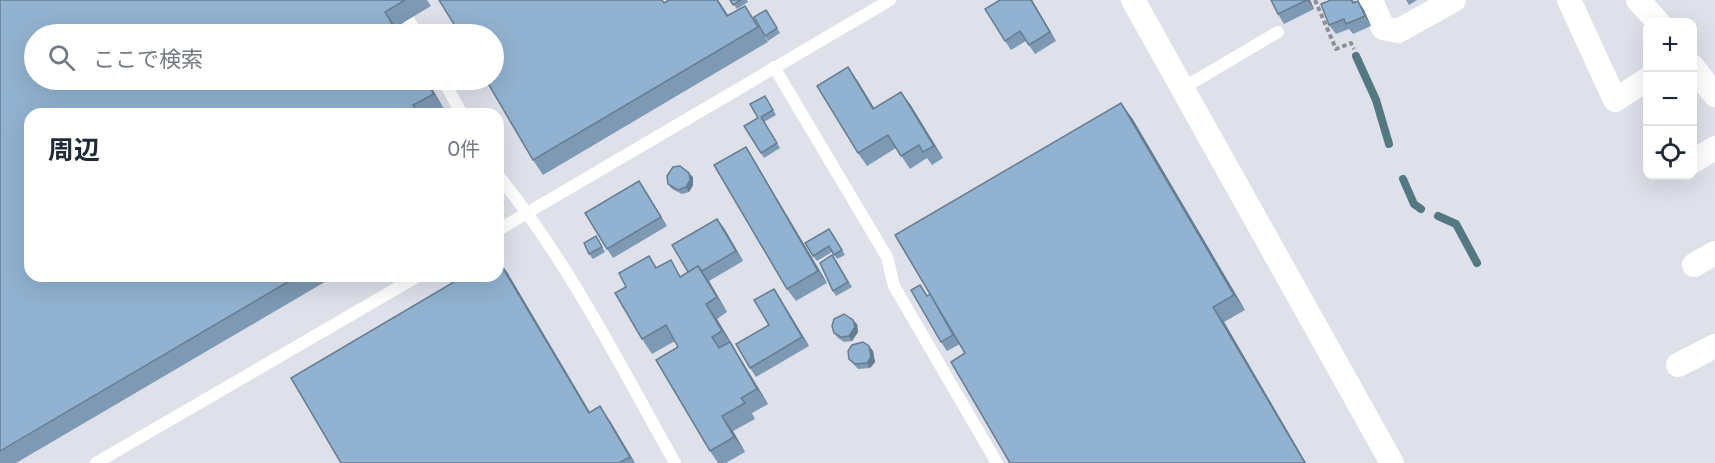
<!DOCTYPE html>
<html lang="ja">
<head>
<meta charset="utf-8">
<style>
  :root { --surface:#fff; --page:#f2f2f3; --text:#1f2937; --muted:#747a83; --line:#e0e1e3 }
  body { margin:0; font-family:"Varela Round","Noto Sans JP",sans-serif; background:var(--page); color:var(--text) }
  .controls { position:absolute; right:18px; top:18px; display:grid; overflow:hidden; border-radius:12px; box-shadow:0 6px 24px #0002 }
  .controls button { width:54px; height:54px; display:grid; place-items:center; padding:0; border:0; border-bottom:2px solid var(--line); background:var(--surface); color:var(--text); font:30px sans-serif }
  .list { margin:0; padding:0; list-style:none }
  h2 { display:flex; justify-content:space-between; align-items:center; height:78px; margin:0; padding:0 24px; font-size:26px }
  h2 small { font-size:20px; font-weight:400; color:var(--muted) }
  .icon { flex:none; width:33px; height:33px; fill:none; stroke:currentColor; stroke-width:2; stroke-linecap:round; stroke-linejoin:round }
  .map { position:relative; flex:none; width:1715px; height:463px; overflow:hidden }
  .search { position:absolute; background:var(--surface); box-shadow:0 6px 24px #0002; left:24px; top:24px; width:480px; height:66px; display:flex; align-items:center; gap:15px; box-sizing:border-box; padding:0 21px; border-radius:33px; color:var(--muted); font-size:22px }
  .panel { position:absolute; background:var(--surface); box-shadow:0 6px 24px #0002; left:24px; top:108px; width:480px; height:174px; border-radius:18px }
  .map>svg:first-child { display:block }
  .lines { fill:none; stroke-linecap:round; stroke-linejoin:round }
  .stream { stroke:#547882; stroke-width:8 }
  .path { stroke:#8e8f97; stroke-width:4; stroke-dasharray:4.5 3; stroke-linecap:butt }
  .service { stroke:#fff; stroke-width:12 }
  .minor { stroke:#fff; stroke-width:24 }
  .wall { fill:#7d99b3 }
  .shaded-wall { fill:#667d92 }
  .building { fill:#91b2d0; stroke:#667d92; stroke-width:1.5 }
</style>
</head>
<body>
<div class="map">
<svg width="1715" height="463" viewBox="0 0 1715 463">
  <rect width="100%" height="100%" fill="#dee0ea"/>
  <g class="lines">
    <g class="stream">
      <polyline points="1356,56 1376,100 1389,144"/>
      <polyline points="1403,179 1414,204 1421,209"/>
      <polyline points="1438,216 1456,224 1477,263"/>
    </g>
    <polyline class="path" points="1315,0 1336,49 1351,43 1354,49"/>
    <g class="service">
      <polyline points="397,0 417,34"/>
      <polyline points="774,67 887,257 894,286 997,463"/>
      <polyline points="443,80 462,114"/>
      <polyline points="1183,88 1278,32"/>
      <path d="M498 175C569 263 620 365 675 463"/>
      <polyline points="498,230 890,0"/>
      <polyline points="96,463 418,276"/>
    </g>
    <g class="minor">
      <polyline points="1133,0 1392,463"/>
      <polyline points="1371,0 1383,28 1398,31 1454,0"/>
      <polyline points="1569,0 1615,100 1648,79"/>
      <polyline points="1638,0 1658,22"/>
      <polyline points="1692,66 1715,95"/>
      <polyline points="1692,162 1715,148"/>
      <polyline points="1694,265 1715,253"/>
      <polyline points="1678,365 1715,346"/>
    </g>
  </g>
  <g class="wall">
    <polygon points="0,0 427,0 431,6 396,27 400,34 34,34 427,80 444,109 435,114 30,114 30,276 335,276 16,463 0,463"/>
    <polygon points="669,0 718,0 728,15 745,6 768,42 543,175 533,160 665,2"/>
    <polygon points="730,0 747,0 748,2 737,9"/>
    <polygon points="1032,0 1056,41 1035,54 1026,41 1011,50 1005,41"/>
    <polygon points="1271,0 1310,0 1314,9 1284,24 1278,14"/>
    <polygon points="1331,0 1353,0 1355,2 1358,1 1364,10 1371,26 1353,34 1349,29 1336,34 1329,25"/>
    <polygon points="1406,0 1417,0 1409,5"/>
    <polygon points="769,15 780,33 768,41 765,36"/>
    <polygon points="857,80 874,108 910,104 943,158 932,165 927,158 910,169 896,148 867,166 858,153"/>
    <polygon points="765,96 776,115 764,122 780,148 764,158 761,153 758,118"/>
    <polygon points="1132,118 1245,310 1224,322 1306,463 1010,463 965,353 960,344 947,351 941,342 928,296 930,294"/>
    <polygon points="754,160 827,283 796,301 787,289"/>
    <polygon points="693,177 693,185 689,192 682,194 672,189 668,184"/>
    <polygon points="645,190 667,226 613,258 607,249"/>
    <polygon points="724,228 743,261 709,281 727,312 717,319 768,404 752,413 755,419 733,431 745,452 726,463 718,463 710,451 678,347 675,341 652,354 642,339 626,287 657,268 681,276 688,272"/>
    <polygon points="833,234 845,255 837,259 832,252 817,261 813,256"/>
    <polygon points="596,236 605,252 593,259 589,254"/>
    <polygon points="836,260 852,287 836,296 833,291"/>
    <polygon points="507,272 590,412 610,421 635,463 341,463"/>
    <polygon points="780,298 809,346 756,377 750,368"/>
    <polygon points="857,324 858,332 852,341 844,342 838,338 834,333"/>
    <polygon points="869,346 873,351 875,362 870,368 858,369 849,359"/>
  </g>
  <g class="shaded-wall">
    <polygon points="717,0 718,0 738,31 727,16"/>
    <polygon points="1031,0 1032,0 1056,41 1050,32"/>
    <polygon points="1307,0 1310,0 1314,9"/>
    <polygon points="1358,1 1364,10 1371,26 1365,16"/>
    <polygon points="745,6 755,21 768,42 758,27"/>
    <polygon points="385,12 396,27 400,34 398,34"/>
    <polygon points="848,67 857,80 882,121 873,109"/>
    <polygon points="425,80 427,80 444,109 434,94"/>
    <polygon points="901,92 910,104 943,158 934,146"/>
    <polygon points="1121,103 1132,118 1245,310 1234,295"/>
    <polygon points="746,147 754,160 827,283 818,271"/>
    <polygon points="689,173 693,177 693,185 689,192 686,187"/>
    <polygon points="639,181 645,190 667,226 661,217"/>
    <polygon points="717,219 724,228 743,261 736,251"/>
    <polygon points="498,259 507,272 599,428 589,413"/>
    <polygon points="698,266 709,281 727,312 717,297"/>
    <polygon points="774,289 780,298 809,346 802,337"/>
    <polygon points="706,304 717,319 733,346 722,331"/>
    <polygon points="1213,307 1224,322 1306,463 1305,463"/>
    <polygon points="853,320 857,324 858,332 852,341 849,336"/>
    <polygon points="730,342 740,358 768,404 757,389"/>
    <polygon points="869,346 873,351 875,362 870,368 867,363"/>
    <polygon points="600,406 610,421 635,463 630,457"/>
    <polygon points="722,416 733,431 745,452 734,437"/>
  </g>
  <g class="building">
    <polygon points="0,0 405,0 385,12 398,34 34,34 34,80 425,80 434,94 413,105 419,114 30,114 30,276 298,276 0,451"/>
    <polygon points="439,0 662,0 664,3 669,0 717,0 727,16 745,6 758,27 533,160 486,80 494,80 494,34 460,34"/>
    <polygon points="730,0 741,0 733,5"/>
    <polygon points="1000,0 1031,0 1050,32 1029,45 1020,31 1005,41 985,9"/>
    <polygon points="1271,0 1307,0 1278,14"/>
    <polygon points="1331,0 1351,0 1353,3 1358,1 1365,16 1346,24 1344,19 1329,25 1321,4"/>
    <polygon points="766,10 777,28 765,36 754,17"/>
    <polygon points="848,67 873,109 901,92 934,146 923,152 919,145 901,156 888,135 858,153 817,86"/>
    <polygon points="765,96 773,110 761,117 777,143 761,153 744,126 758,118 750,104"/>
    <polygon points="1121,103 1234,295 1213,307 1305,463 1010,463 951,362 965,353 895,235"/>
    <polygon points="746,147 818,271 787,289 714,165"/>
    <polygon points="680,166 689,173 690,180 686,187 678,190 668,184 667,176 673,167"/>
    <polygon points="639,181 661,217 607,249 585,213"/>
    <polygon points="717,219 736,251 702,271 698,266 688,272 672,245"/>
    <polygon points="829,229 842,250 834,255 829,246 813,256 805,243"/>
    <polygon points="596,236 602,247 589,254 584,243"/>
    <polygon points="832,255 848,282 833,291 820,263"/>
    <polygon points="649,256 656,268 671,260 680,277 698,266 717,297 706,304 722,331 712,337 719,348 730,342 757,389 741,398 745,403 722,416 734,437 710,451 656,360 678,347 666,325 642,339 615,293 626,287 619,273"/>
    <polygon points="498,260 589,413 600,406 630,457 619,463 341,463 291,378 464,276 498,276"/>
    <polygon points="920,285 927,296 930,294 953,335 941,342 911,290"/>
    <polygon points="774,289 802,337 750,368 736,344 769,325 754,300"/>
    <polygon points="844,314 853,320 855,327 849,336 841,337 834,333 832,326 834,319"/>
    <polygon points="863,342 869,346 871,357 867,363 855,364 849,359 848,351 852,345"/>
  </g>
</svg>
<div class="controls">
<button>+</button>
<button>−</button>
<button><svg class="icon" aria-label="locate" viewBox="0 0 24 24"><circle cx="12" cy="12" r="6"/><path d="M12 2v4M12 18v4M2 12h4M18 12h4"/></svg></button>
</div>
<div class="search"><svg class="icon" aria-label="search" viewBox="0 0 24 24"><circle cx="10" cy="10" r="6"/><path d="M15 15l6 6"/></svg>ここで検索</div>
<section class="panel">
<h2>周辺<small>0件</small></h2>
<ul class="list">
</ul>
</section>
</div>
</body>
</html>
